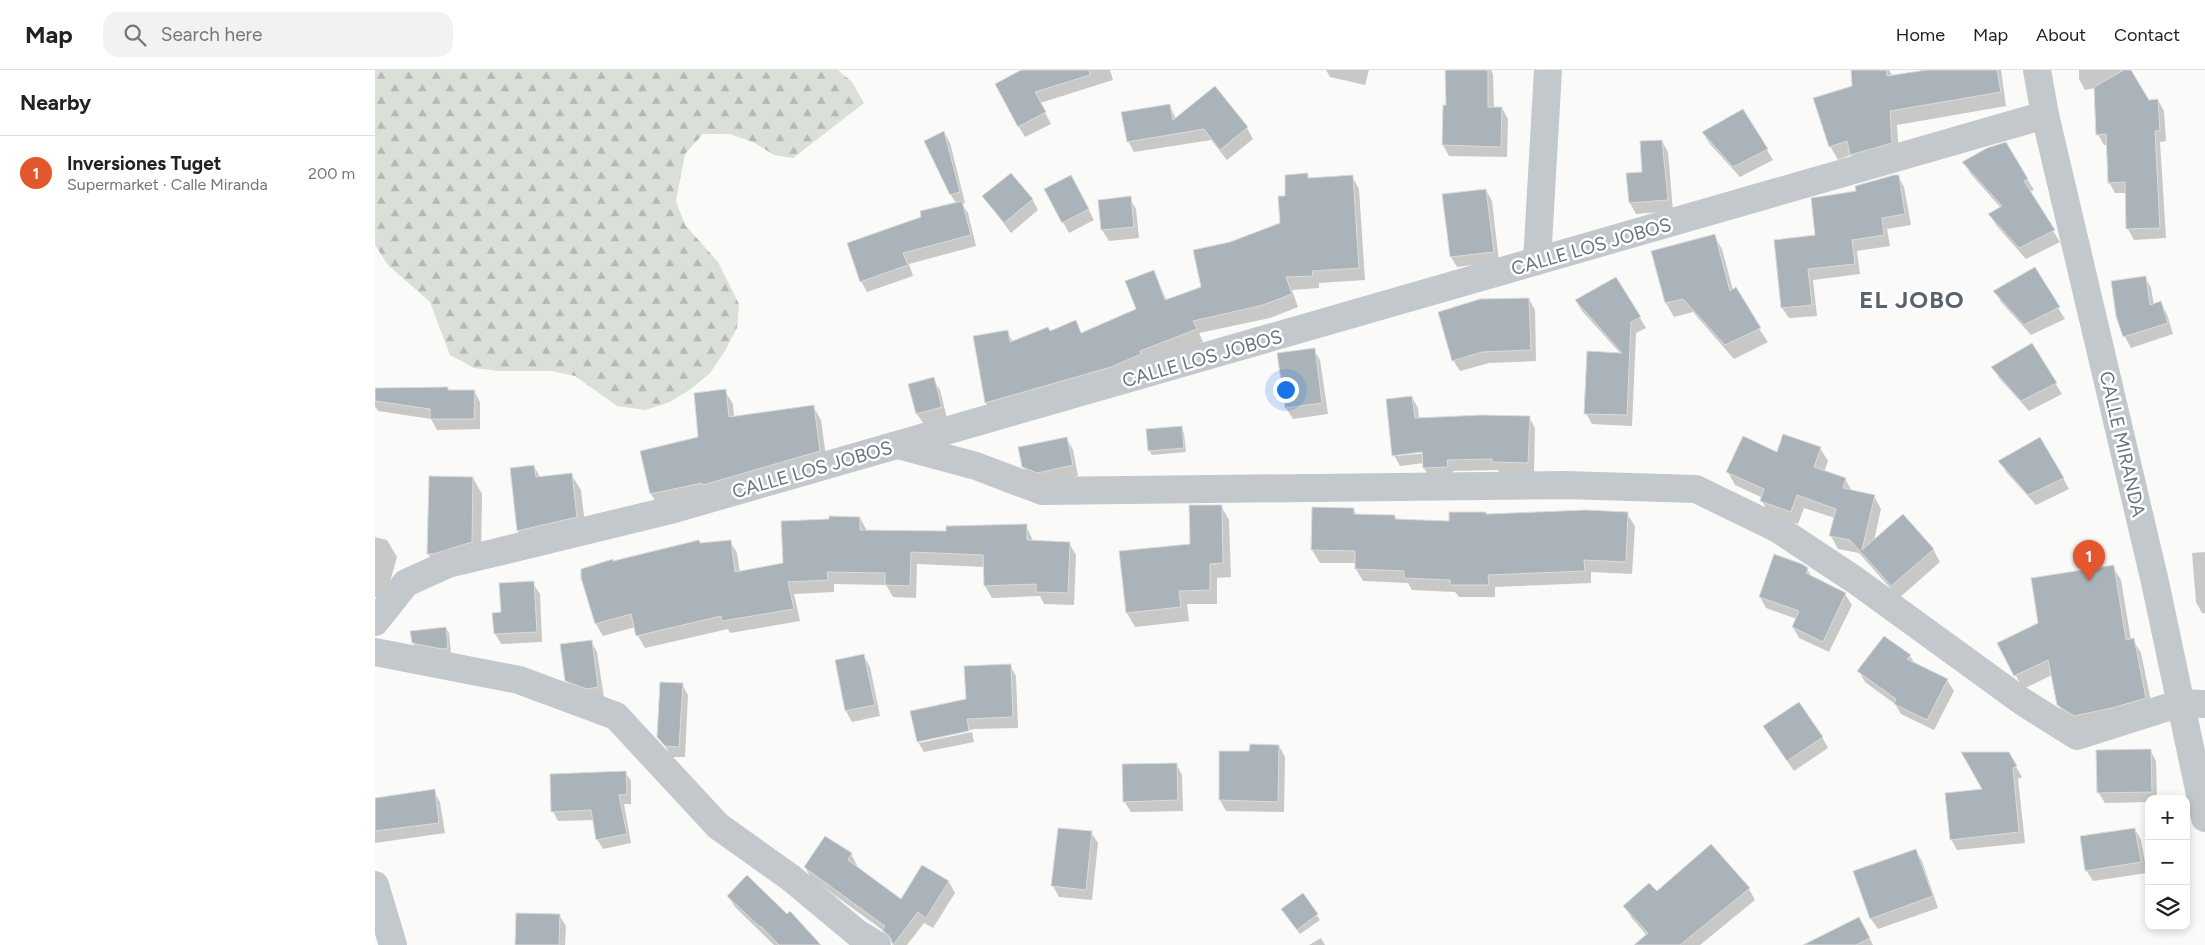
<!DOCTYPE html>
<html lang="en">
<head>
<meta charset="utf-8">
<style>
  :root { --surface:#fff; --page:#f2f2f2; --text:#222; --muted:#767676; --line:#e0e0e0; --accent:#e4572e }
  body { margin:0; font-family:Figtree,sans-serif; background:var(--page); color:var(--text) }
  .controls { position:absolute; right:15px; bottom:15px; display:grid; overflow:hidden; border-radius:10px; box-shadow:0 2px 8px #0003 }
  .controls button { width:45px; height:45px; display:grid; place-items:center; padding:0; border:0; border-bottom:1px solid var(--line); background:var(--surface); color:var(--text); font:25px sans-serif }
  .you { position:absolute; left:910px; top:319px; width:18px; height:18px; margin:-12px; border:4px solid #fff; border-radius:50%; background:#1a73e8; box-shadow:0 0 0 8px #1a73e833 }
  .badge { display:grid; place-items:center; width:32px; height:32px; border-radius:50%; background:var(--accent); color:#fff; font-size:16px; font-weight:700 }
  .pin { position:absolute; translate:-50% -41px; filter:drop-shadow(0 1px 2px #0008) }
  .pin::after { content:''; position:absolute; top:26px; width:18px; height:15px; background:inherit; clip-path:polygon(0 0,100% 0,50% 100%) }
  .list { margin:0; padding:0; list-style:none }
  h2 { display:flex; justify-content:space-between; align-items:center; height:65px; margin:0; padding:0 20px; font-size:21px }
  h2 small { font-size:16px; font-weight:400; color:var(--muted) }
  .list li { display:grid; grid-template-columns:32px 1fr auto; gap:15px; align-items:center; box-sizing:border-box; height:75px; padding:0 20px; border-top:1px solid var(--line) }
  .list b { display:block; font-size:19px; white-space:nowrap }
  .list p { margin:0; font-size:16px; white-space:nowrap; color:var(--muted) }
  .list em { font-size:16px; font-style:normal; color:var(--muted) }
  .icon { flex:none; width:28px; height:28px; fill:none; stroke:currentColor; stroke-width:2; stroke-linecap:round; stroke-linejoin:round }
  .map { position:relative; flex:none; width:1830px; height:875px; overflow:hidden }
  header { display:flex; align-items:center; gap:30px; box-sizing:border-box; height:70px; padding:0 25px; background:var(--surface); border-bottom:1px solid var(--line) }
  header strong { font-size:24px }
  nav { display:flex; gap:28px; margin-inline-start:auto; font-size:18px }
  .search { width:350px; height:45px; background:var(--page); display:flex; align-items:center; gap:12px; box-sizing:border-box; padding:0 18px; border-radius:15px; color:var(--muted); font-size:19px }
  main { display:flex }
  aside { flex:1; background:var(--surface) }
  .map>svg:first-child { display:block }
  .forest { fill:url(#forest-firs) }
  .shadow { fill:#0003; fill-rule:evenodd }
  .building { fill:#aab3b9; stroke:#dcdcda }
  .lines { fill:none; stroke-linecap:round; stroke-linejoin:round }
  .street { stroke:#c3c8cc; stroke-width:28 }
  .labels { text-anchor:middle; stroke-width:5; stroke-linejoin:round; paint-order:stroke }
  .street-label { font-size:19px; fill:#657683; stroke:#fff }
  .district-label { font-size:24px; font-weight:bold; letter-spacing:1px; fill:#57646e; stroke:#fff }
</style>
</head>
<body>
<header>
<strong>Map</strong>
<div class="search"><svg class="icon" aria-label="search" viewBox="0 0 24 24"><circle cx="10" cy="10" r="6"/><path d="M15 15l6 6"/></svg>Search here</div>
<nav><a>Home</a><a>Map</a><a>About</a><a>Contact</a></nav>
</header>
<main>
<aside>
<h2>Nearby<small></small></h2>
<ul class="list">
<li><span class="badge">1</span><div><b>Inversiones Tuget</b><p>Supermarket · Calle Miranda</p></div><em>200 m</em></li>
</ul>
</aside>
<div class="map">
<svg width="1830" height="875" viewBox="0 0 1830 875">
  <defs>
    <pattern id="forest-firs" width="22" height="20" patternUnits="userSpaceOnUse" patternTransform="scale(1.25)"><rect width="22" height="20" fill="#dadfd7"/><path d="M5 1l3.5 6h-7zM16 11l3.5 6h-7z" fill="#b4b9b4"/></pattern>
  </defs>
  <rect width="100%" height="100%" fill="#fafaf8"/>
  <polygon class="forest" points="0,0 463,0 477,12 489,33 418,88 399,85 378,72 355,64 328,64 310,84 301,131 310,155 343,192 364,234 362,258 350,281 335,303 316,319 295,332 270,340 242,336 200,306 176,301 124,301 99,298 75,285 55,232 13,195 0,175"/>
  <g class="shadow">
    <polygon points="648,0 735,0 738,10 665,33 676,54 650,67 644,57"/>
    <polygon points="951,0 994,0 990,15 955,7"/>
    <polygon points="1071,0 1116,0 1118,4 1119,38 1127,38 1133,49 1132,87 1074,86 1068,75 1069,36 1072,37"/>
    <polygon points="1477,0 1514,0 1518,7 1559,0 1626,0 1631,36 1522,55 1524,86 1484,98 1476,85 1463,90 1455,76 1478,17"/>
    <polygon points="1704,0 1756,0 1774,31 1783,30 1789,41 1791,71 1785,72 1791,168 1759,170 1753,159 1751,123 1740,123 1734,112 1733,75 1729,75 1723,64 1720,18 1710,20 1704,9"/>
    <polygon points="840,18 872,58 878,69 852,90 836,70 759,82 753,71 795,36 801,49"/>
    <polygon points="1368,40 1398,90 1365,107 1335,74 1328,63"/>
    <polygon points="569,62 575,73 590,133 587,134 593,143 601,176 534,194 538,206 492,222 486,211 548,148 581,133 576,125"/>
    <polygon points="1287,71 1293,82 1298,141 1261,144 1255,133 1268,103"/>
    <polygon points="1589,92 1652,109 1659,120 1654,122 1685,172 1651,189 1621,155 1615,144 1626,138 1595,103"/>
    <polygon points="932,105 934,109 977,106 984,119 990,210 944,213 944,218 917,220 923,237 895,248 824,263 828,272 771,294 618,345 611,333 599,267 632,262 638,272 675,262 700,251 707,264 763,239 779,202 792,231 828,218 855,173 906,154 912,127"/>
    <polygon points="1523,106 1529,117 1536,155 1512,159 1515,176 1482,181 1485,204 1438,210 1442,246 1414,248 1407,238 1482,122"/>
    <polygon points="702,117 719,150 694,163 688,152"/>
    <polygon points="1111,120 1117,131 1124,192 1082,197 1076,187"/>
    <polygon points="609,127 657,129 663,140 636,163"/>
    <polygon points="755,128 761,139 764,168 734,171 727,160 724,131"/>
    <polygon points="1339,165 1347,179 1358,220 1393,272 1359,289 1318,242 1299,247 1291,233 1277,182"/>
    <polygon points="1659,199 1690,249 1656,265 1626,232 1620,221"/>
    <polygon points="1770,207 1776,218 1779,235 1786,233 1792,244 1798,264 1756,278 1750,267 1743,245"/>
    <polygon points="1154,229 1160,240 1161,291 1114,293 1085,301 1078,290"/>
    <polygon points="1201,231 1265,248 1271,258 1261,263 1257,356 1217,354 1211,343 1246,284 1207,241"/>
    <polygon points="1657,275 1687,324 1654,341 1624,308 1618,297"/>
    <polygon points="939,280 945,290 953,344 918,349 911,338"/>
    <polygon points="558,309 565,320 572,348 549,354 542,344"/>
    <polygon points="72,318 74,321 99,321 105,332 105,359 62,360 56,349 3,341 0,336 0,320"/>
    <polygon points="350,321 358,334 359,348 438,336 446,350 452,394 284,437 276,424 324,368"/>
    <path d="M1037 327 1043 338 1044 349 1154 347 1160 358 1159 403 1124 402 1123 400 1078 401V408L1055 409 1049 398V393L1025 396 1019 385ZM1053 380 1054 383 1021 386V384Z"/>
    <polygon points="806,357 809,363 811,382 777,385 774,380"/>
    <polygon points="692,369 698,380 703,406 669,413 655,408 648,396"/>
    <polygon points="1445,378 1453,391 1449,402 1470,409 1477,421 1499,426 1506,439 1499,471 1558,479 1565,492 1524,528 1484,483 1463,479 1456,466 1460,448 1429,438 1423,454 1394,444 1387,431 1388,428 1360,415 1353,402 1403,384"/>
    <polygon points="1625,391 1688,408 1694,419 1661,435 1631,402"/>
    <polygon points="159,396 165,407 196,404 206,420 211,463 152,477 143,461 136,399"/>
    <polygon points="98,408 107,424 106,488 62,500 53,483"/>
    <polygon points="846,436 854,450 856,507 842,508 842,534 812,534 814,551 760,557 752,543 816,475"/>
    <polygon points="938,438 978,439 982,445 1020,446 1022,450 1075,452 1111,443 1112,445 1252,444 1260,456 1257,504 1216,502 1216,513 1120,517 1120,527 1084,527 1080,522 1037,520 1033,513 988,511 981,499 981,493 945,493 937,480"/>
    <polygon points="485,448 492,461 572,463 651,455 658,471 694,473 701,485 699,535 669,534 665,526 617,528 610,516 610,497 542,494 541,528 518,527 511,515 459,514 459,522 419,524 425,551 355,563 353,559 270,578 263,566 260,557 228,566 221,554 208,507 238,492 326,475 355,471 362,483 365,503 409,494"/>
    <polygon points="0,467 12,470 22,487 10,529 0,527"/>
    <polygon points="1830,482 1830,543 1827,543 1821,532 1817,483"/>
    <polygon points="1738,497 1746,510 1756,570 1758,570 1766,583 1778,641 1708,659 1691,648 1683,634 1677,605 1648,619 1624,574 1665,554"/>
    <polygon points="1432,499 1437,507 1470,524 1477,535 1454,582 1424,568 1418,557 1422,549 1391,538 1385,527"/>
    <polygon points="158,513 165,524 167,572 126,574 120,563 127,543"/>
    <polygon points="71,558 74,563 76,583 41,578 38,573"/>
    <polygon points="216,571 222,582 229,628 198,621 192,610"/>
    <polygon points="489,586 495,597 505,646 477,652 471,641"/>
    <polygon points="1535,586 1540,594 1572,610 1579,621 1559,660 1526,644 1520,634 1490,612 1484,601"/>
    <polygon points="635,595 641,606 643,658 600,659 544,670 544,673 597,662 599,672 549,682 543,672 536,642 592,630 590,597"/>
    <polygon points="307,614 313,625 310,687 297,687 284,667"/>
    <polygon points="1396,667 1447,667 1453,678 1419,701"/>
    <polygon points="904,676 910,687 909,742 851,741 845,730 875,683"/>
    <polygon points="1775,680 1781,691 1782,729 1774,729 1774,732 1730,733 1723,722"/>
    <polygon points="1633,683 1647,707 1643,709 1650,773 1582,780 1576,769"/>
    <polygon points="801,694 807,705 808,741 756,742 749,731"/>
    <polygon points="250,702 256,711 256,734 249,734 256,773 228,779 222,769 219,750 183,751 178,741"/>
    <polygon points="59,721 65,732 70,763 0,773 0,729"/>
    <polygon points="1760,759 1766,770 1772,803 1718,811 1711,800"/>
    <polygon points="716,762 723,773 717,830 684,827 678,816"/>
    <polygon points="1540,780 1547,791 1563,838 1503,859 1496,849 1480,802"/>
    <polygon points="476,784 482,795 481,797 526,831 574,812 580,823 558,858 549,853 532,875 519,875 509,861 436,808 430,797"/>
    <polygon points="1374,819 1380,830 1325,875 1280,875 1256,847 1250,836 1282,823"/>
    <polygon points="928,825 945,850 925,864 911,845"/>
    <polygon points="353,826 444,875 399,875 360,837"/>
    <polygon points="184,845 191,856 190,875 142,875"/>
    <polygon points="1490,859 1498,875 1461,875"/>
    <polygon points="946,868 950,875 934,875"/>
  </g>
  <g class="building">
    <polygon points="646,0 714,0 715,5 660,22 671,42 643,57 620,14"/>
    <polygon points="1070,0 1113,0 1113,37 1127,37 1126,77 1067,75 1068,35 1071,35"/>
    <polygon points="1476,0 1512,0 1512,6 1551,0 1622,0 1626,22 1515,41 1517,73 1475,85 1472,71 1454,77 1438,28 1477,16"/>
    <polygon points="1749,0 1756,0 1774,30 1783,29 1785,61 1780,61 1785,158 1751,159 1750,112 1733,113 1731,64 1721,65 1719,17"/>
    <polygon points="840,16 873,57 845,80 829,59 752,72 746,42 795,34 798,50"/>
    <polygon points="1368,39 1393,79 1358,97 1327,62"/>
    <polygon points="569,61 585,122 575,125 549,71"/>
    <polygon points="1287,70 1293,130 1254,133 1251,103 1267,102 1265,71"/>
    <polygon points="1631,72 1653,109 1649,111 1680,160 1644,178 1613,144 1627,136 1587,92 1612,78"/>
    <polygon points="636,103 658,129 629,153 607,126"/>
    <polygon points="933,103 933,108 978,105 984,198 937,201 938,206 911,207 917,224 888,235 818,251 822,259 765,281 766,284 736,297 610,333 598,266 633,260 635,272 673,257 675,261 701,250 706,263 761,239 750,211 779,200 790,230 826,217 818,180 855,172 905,153 903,126 910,126 910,105"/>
    <polygon points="696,105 714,139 687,153 669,119"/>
    <polygon points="1519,105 1524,105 1530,144 1507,148 1509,165 1477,170 1480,194 1433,199 1437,235 1406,238 1399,170 1440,165 1436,128 1481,121 1480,116"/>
    <polygon points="1111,119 1119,182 1075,187 1067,124"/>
    <polygon points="756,126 759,157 726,160 723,130"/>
    <polygon points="587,131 596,165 528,183 533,195 485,212 472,173 546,147 545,141"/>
    <polygon points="1340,164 1355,221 1361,217 1386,258 1350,275 1308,229 1290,233 1276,181"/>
    <polygon points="1660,197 1685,237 1649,255 1618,221"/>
    <polygon points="1771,206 1775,235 1786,231 1793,253 1748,267 1741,246 1736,211"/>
    <polygon points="1241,207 1266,247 1256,252 1252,345 1209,344 1212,281 1247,283 1200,230"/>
    <polygon points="1154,228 1156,280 1107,282 1077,291 1063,242 1105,229"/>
    <polygon points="1657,273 1682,313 1646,331 1616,297"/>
    <polygon points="940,278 947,333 910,338 902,283"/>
    <polygon points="559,307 567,337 541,344 533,314"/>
    <polygon points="73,317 73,320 100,320 99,349 55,349 55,339 0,331 0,318"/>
    <polygon points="351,319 354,347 439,335 445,381 328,415 327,413 275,424 265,381 323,367 319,323"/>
    <polygon points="1037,326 1040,348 1107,345 1155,346 1153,393 1117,392 1117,389 1072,390 1073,397 1048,398 1047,382 1017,386 1011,329"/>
    <polygon points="807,356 809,378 773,381 771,359"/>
    <polygon points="1408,364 1446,377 1439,397 1471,408 1468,418 1500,425 1487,480 1528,444 1559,479 1516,516 1475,470 1454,466 1461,439 1422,425 1416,442 1385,431 1389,419 1351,402 1368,366 1402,382"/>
    <polygon points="692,367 698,395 662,403 647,397 643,377"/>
    <polygon points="1665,367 1689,408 1653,425 1623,391"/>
    <polygon points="159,395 161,407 197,403 202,447 142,461 135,398"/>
    <polygon points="54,406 98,407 97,472 58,484 52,484"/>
    <polygon points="814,435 847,435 848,493 835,494 835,520 804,521 806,537 751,543 744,481 815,474"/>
    <polygon points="937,437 979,438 979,444 1020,445 1020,449 1074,451 1074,442 1111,442 1111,444 1211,440 1253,442 1251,492 1209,490 1210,501 1113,505 1114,515 1075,515 1075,510 1029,508 1029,501 980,499 980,481 936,480"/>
    <polygon points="454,446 485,447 485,460 571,461 571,456 652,454 652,470 695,472 693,523 661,522 661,514 609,516 608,485 536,482 535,516 510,515 510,503 452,502 453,510 413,512 419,539 347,551 346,546 261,566 256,544 220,554 206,508 206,499 238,489 238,491 324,470 325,473 356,470 360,502 408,493 406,451 454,449"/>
    <polygon points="1399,484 1427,494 1433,498 1431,503 1471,523 1448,572 1417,557 1424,541 1384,527"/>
    <polygon points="1739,495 1751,570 1759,568 1771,628 1737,638 1699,646 1682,635 1673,590 1639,606 1622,573 1663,553 1656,508"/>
    <polygon points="159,511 162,562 119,564 117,543 126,542 124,513"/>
    <polygon points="71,557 73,578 67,579 37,573 35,561"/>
    <polygon points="1509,566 1536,585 1532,589 1573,609 1552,650 1519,634 1521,629 1482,601"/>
    <polygon points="217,570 223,617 212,619 190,611 185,574"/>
    <polygon points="489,584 500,635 470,641 460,590"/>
    <polygon points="636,594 638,647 592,649 594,661 542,672 535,641 591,629 589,596"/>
    <polygon points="285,612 308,613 304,677 290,676 282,667"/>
    <polygon points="1424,632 1448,667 1412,691 1388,656"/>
    <polygon points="875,674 904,675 903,732 844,730 844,681 874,681"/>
    <polygon points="1776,679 1777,722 1722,723 1721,680"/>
    <polygon points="1586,682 1634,682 1642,696 1638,698 1644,762 1575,770 1570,723 1607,719"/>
    <polygon points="802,693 803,730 748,732 747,694"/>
    <polygon points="251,701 252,724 244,725 252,764 221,770 216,740 176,742 175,704"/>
    <polygon points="60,719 64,753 0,761 0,728"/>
    <polygon points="683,758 717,761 711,820 676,816"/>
    <polygon points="1760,758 1766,792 1710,801 1705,766"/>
    <polygon points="450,766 477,783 473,790 526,829 547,795 574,811 551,848 543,842 518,875 515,867 507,860 510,856 429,797"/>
    <polygon points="1336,774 1375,818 1305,875 1259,875 1273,863 1248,836 1274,813 1282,821"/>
    <polygon points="1541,779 1558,826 1495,849 1478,801"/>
    <polygon points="372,805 412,844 415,841 446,875 404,875 386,856 385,857 352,826"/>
    <polygon points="928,823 943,844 922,860 906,839"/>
    <polygon points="141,843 185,844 184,875 140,875"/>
    <polygon points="1484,847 1495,868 1481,875 1428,875"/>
  </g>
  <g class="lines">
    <g class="street">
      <polyline points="1662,0 1670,45 1780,512 1830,748"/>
      <polyline points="1162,191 1173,0"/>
      <polyline points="523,375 601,396 667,421 1190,415 1321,419 1403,459 1480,510 1648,632 1702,666 1806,633 1830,634"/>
      <polyline points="0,552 31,513 73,494 292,441 1670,45"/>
      <polyline points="0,582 144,610 241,646 343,756 416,808 482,863 502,875"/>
      <polyline points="0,815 18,875"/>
    </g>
  </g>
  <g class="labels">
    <g class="street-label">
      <text transform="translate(1216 176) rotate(-16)" y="7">CALLE LOS JOBOS</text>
      <text transform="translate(827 288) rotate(-16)" y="7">CALLE LOS JOBOS</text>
      <text transform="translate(1748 374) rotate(77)" y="7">CALLE MIRANDA</text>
      <text transform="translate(437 399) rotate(-16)" y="7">CALLE LOS JOBOS</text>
    </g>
    <g class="district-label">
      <text x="1537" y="238">EL JOBO</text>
    </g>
  </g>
</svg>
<div class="controls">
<button>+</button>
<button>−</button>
<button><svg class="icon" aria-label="layers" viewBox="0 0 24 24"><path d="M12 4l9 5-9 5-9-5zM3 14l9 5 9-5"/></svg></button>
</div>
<div class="you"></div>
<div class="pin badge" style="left:1714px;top:511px">1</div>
</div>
</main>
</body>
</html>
